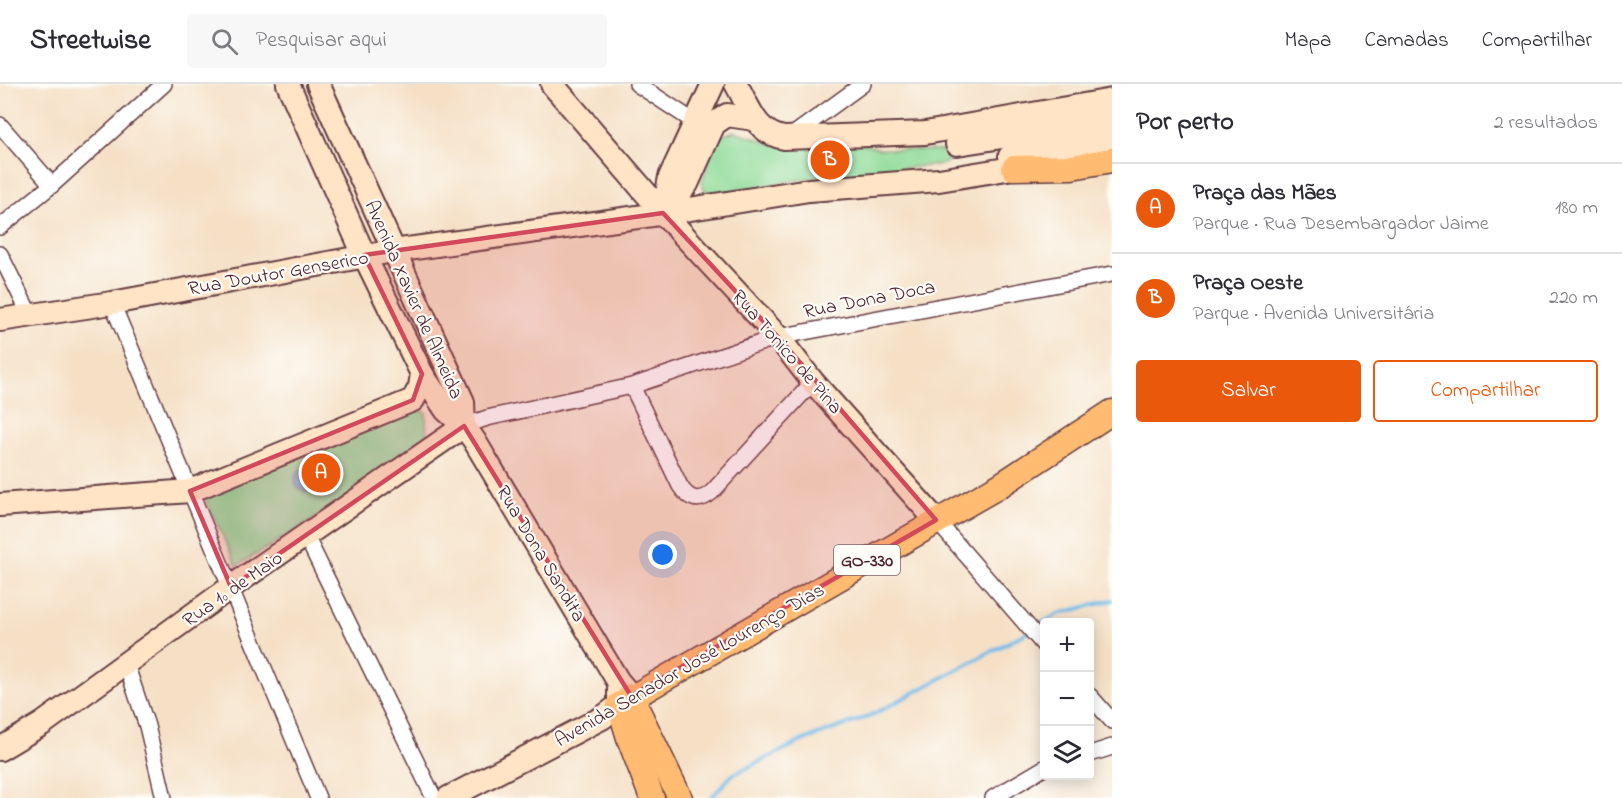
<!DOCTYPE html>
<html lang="pt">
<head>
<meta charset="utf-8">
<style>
  :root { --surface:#fff; --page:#f7f7f7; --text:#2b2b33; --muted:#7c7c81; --line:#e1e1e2; --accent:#ea580c }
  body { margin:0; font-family:"Indie Flower",sans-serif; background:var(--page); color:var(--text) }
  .controls { position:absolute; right:18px; bottom:18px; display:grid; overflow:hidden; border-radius:6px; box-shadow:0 3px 15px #0003 }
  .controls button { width:54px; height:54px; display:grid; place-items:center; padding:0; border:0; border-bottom:2px solid var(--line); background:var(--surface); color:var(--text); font:30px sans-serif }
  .you { position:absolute; left:663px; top:471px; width:21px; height:21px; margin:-15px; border:4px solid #fff; border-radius:50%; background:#1a73e8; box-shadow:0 0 0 9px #1a73e833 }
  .badge { display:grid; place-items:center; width:39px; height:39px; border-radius:50%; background:var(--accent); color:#fff; font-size:20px; font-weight:700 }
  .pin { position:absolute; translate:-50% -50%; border:3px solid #fff; box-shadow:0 2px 6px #0006 }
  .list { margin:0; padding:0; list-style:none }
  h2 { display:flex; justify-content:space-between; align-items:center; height:78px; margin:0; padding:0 24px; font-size:26px }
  h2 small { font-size:20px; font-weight:400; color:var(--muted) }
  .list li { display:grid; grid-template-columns:39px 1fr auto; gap:18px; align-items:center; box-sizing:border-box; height:90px; padding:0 24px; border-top:2px solid var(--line) }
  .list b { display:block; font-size:22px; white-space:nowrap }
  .list p { margin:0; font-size:20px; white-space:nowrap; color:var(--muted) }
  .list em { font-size:20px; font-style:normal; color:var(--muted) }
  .actions { display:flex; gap:12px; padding:18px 24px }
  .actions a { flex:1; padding:14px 0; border:2px solid var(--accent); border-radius:6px; text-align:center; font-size:21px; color:var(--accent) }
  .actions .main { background:var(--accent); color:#fff }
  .icon { flex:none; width:33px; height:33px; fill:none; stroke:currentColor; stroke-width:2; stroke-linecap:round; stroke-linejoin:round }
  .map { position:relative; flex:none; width:1112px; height:714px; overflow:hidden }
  header { display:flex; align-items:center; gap:36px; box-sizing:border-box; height:84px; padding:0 30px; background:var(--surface); border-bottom:2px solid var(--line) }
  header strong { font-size:28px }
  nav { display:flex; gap:33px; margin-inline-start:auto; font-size:21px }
  .search { width:420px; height:54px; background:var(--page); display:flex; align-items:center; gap:15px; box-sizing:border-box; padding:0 21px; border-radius:6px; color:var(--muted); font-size:22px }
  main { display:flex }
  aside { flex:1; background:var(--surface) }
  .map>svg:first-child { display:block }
  .green { fill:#8eda97; stroke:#6c7c61; stroke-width:1.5 }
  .water { fill:#6fbae8; stroke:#5c6c8a; stroke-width:1.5 }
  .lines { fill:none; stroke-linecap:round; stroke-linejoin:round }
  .stream { stroke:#6fbae8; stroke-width:4 }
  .street-casing { stroke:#643c42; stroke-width:18 }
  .secondary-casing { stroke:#643c42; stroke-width:26 }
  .primary-casing { stroke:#643c42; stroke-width:27 }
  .street { stroke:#fff; stroke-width:15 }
  .secondary { stroke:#ffe4c6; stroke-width:22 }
  .primary { stroke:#ffbb71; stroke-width:24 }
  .marked { fill:#d1495b; fill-opacity:0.2; stroke:#d1495b; stroke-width:4.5; stroke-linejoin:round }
  .labels { text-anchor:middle; stroke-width:4.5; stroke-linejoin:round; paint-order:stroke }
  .shield { fill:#fdfcf7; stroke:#806168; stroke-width:1.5 }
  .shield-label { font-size:18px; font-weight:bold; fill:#4a1f2b }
  .street-label { font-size:20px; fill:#4a1f2b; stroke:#fdfcf7 }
</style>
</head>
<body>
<header>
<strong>Streetwise</strong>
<div class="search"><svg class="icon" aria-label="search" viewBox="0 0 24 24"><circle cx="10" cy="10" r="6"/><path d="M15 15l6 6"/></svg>Pesquisar aqui</div>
<nav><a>Mapa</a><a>Camadas</a><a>Compartilhar</a></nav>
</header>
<main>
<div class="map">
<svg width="1112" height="714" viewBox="0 0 1112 714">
  <rect width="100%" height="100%" fill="#fdfcf7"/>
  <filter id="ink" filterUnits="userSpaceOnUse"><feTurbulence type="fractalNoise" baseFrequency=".0167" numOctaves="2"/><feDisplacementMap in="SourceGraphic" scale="12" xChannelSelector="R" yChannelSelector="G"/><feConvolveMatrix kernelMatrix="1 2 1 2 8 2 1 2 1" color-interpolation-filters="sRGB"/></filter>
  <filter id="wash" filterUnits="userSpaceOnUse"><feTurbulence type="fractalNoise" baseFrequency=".008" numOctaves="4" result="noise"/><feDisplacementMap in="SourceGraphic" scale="24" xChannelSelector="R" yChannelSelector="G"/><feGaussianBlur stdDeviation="1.35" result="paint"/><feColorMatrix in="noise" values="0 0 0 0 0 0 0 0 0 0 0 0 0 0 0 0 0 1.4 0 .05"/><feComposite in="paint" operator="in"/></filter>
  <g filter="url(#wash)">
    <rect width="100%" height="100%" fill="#f5e0c6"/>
    <g class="green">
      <polygon points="734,47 786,64 864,60 880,65 942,67 957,72 943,80 803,95 709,112 701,100 717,54"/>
      <polygon points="414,323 426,329 427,359 334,423 237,482 204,412"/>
    </g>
    <circle class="water" cx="306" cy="396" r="11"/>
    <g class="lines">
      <g class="stream">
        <polyline points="1034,544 1058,530 1112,516"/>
        <polyline points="711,714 732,691 804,656 870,632 1028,548"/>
      </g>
    </g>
  </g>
  <g filter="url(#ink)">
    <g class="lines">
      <defs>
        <g id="street">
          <polyline points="637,0 696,39"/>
          <polyline points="0,41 52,101"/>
          <polyline points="790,53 863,0"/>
          <polyline points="0,143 52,101 164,0"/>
          <polyline points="0,170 30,231"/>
          <polyline points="112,219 318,714"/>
          <path d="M632 302 680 402C689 416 699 419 712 408L813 298"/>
          <polyline points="464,342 487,334 632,302 778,253 1112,190"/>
          <polyline points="936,436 1044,561"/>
          <polyline points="306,452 434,714"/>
          <polyline points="126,580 147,642 164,714"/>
          <polyline points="1090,612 1112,637"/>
          <polyline points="1090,670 1112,663"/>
          <polyline points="993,714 1044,684"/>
        </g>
        <g id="secondary">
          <polyline points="288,0 364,171 422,290 446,326 464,342 474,356 618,597 631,612"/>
          <polyline points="318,0 463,318 464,342"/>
          <polyline points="552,0 663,129 778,253 813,298 936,436"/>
          <path d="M736 0C749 22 755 49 784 54L925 49 1112 16"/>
          <polyline points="957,60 1112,36"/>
          <polyline points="1010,72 1112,53"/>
          <polyline points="664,125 670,93 713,0"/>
          <polyline points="663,129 687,100 714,40 727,31 754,35"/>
          <polyline points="0,236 112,219 393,167 652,131 809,106 939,96 1031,81"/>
          <polyline points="0,421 190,407 413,316 420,303 422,290"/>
          <polyline points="0,665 42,640 231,503 464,342"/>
          <polyline points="448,714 602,634 619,621 619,605"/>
        </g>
        <g id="primary">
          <polyline points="1014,84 1072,83 1112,76"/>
          <polyline points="631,612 680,714"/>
          <polyline points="652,714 630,657 619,621 999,402 1112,328"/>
        </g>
      </defs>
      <use href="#street" class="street-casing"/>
      <use href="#secondary" class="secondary-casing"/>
      <use href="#primary" class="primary-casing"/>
      <use href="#street" class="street"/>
      <use href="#secondary" class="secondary"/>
      <use href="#primary" class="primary"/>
    </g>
  </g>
  <path class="marked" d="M663 129 778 253 936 436 631 612 464 342 231 503 190 407 413 316 422 290 364 171Z"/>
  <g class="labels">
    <rect class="shield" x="834" y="461" width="66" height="30" rx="4.5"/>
    <g class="shield-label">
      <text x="867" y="482">GO-330</text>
    </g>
    <g class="street-label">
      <text transform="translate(278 188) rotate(-10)" y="7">Rua Doutor Genserico</text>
      <text transform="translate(869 214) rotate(-11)" y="7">Rua Dona Doca</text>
      <text transform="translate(415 215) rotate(66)" y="7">Avenida Xavier de Almeida</text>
      <text transform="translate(788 267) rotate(49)" y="7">Rua Tonico de Pina</text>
      <text transform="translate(542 469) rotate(59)" y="7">Rua Dona Sandita</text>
      <text transform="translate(232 504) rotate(-35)" y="7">Rua 1º de Maio</text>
      <text transform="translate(689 580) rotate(-30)" y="7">Avenida Senador José Lourenço Dias</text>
    </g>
  </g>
</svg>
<div class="controls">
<button>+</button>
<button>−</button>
<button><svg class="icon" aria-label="layers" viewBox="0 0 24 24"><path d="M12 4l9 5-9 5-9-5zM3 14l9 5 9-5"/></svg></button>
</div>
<div class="you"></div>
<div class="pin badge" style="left:321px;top:389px">A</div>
<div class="pin badge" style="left:830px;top:76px">B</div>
</div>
<aside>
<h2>Por perto<small>2 resultados</small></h2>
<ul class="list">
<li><span class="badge">A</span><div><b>Praça das Mães</b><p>Parque · Rua Desembargador Jaime</p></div><em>180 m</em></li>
<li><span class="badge">B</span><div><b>Praça Oeste</b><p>Parque · Avenida Universitária</p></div><em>220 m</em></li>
</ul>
<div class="actions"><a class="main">Salvar</a><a>Compartilhar</a></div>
</aside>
</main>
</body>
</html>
